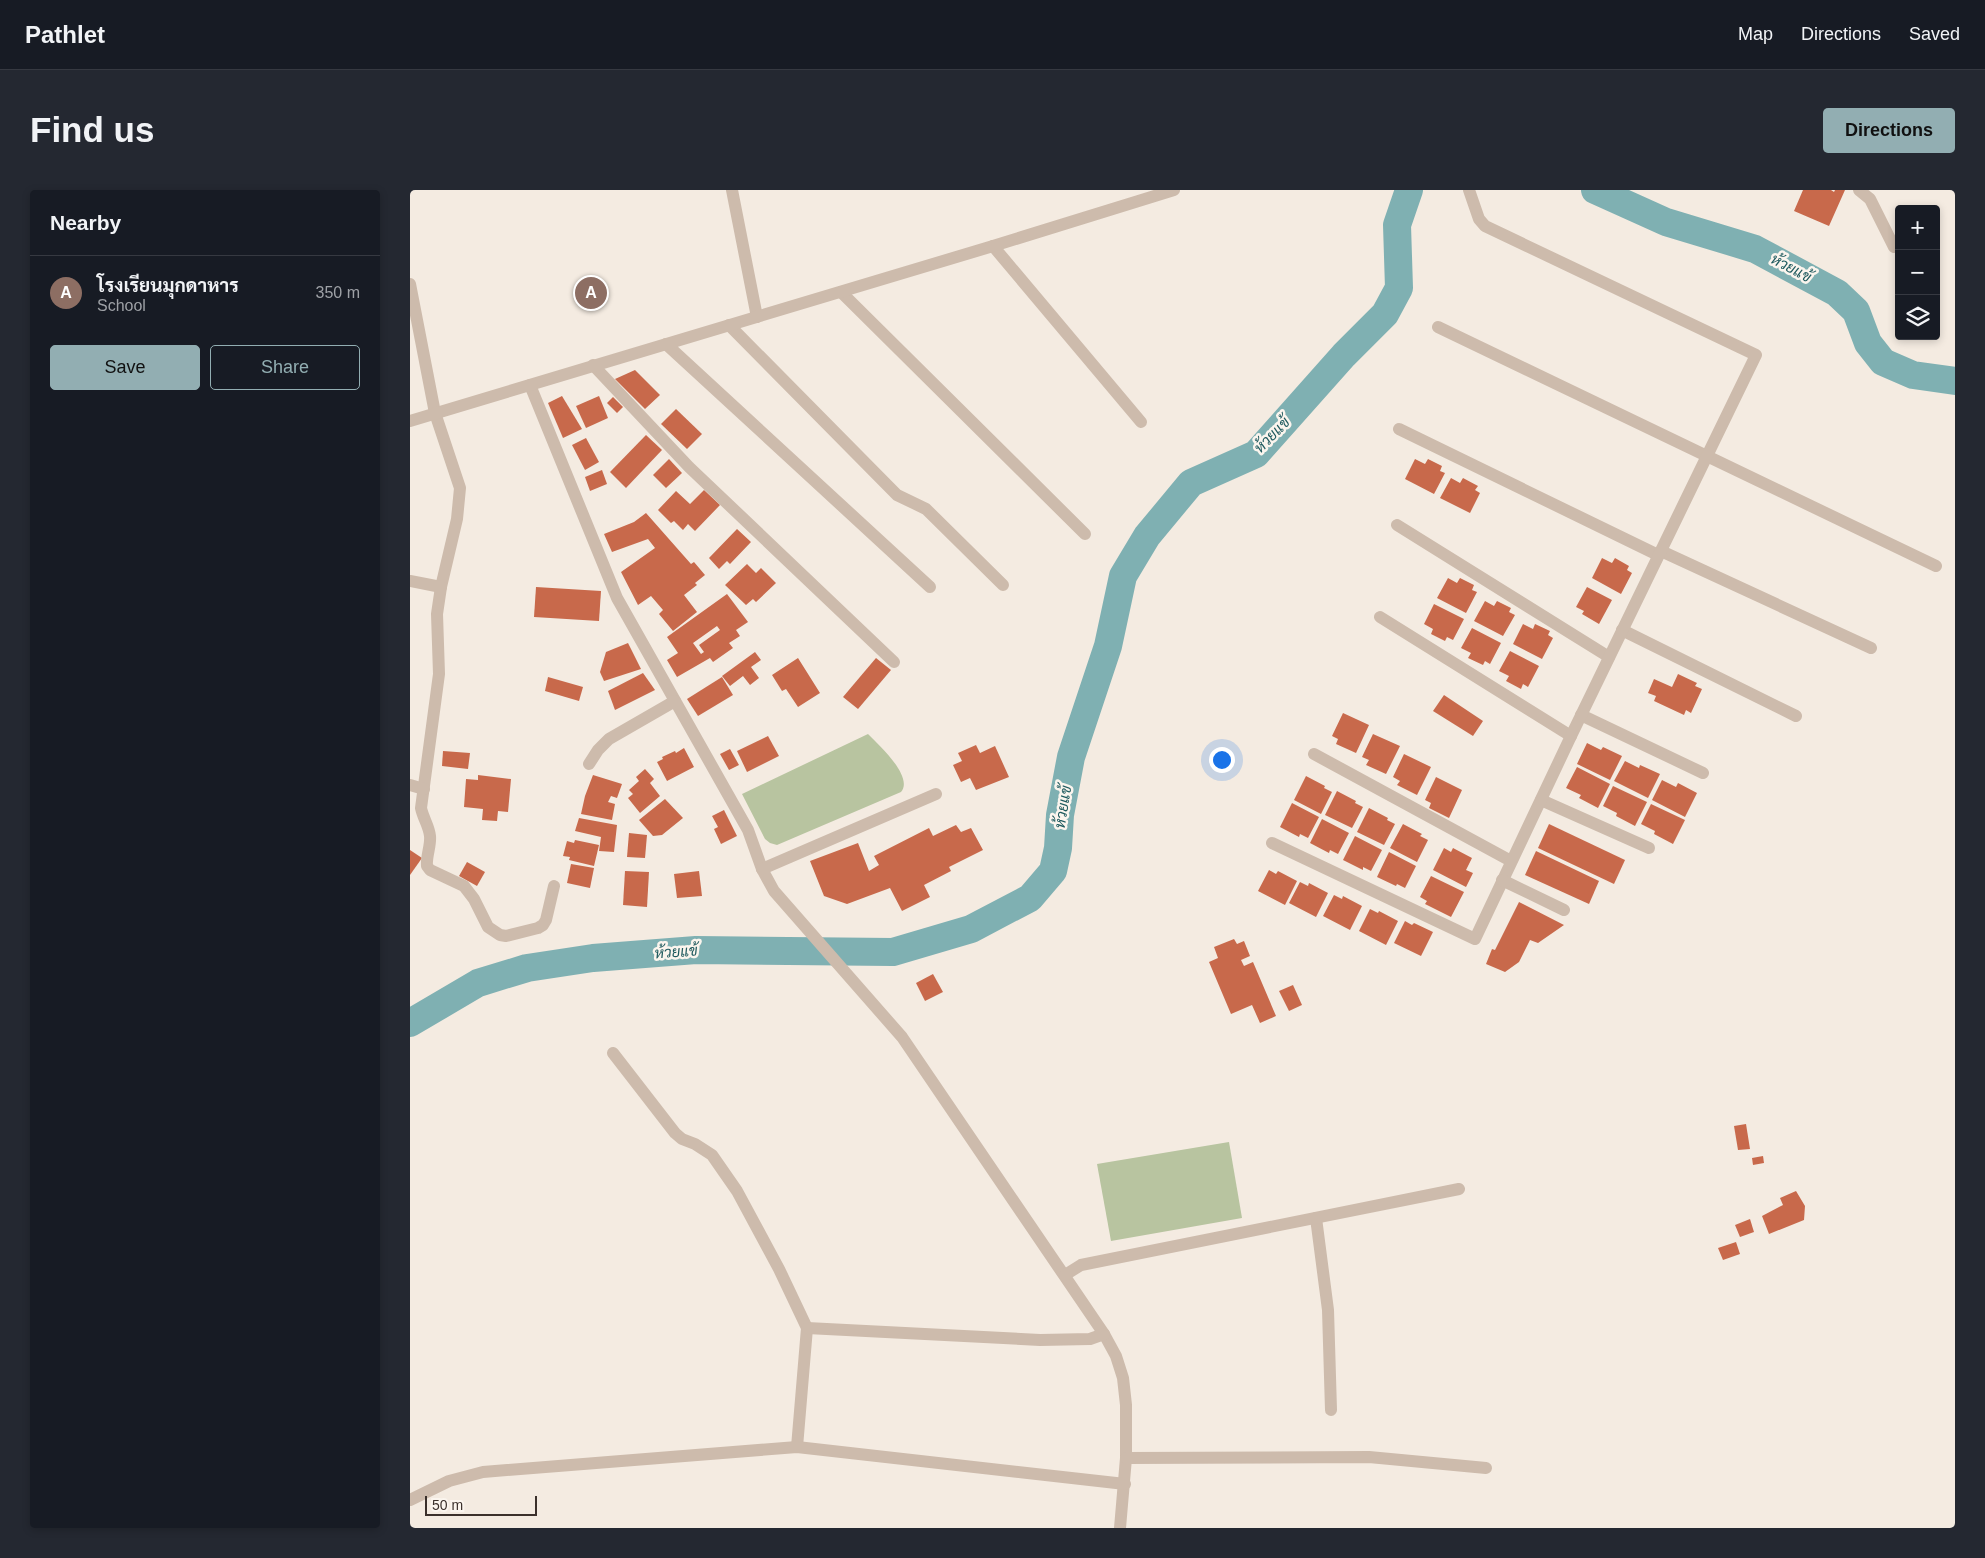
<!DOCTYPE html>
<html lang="en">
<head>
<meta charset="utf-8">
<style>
  :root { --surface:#171b24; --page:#242831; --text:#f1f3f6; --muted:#9ea1a6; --line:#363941; --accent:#92aeb2 }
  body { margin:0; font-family:Arial,Sarabun,sans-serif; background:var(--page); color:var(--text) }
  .controls { position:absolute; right:15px; top:15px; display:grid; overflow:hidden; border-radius:5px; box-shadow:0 2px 8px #0003 }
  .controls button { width:45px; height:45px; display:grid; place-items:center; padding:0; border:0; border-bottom:1px solid var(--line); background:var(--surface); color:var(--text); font:25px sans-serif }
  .scale { position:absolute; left:15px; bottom:12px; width:112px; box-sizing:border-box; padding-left:5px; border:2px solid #3b302b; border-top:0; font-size:14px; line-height:18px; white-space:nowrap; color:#3b302b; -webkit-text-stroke:4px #fbf5ee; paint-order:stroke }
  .you { position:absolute; left:811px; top:569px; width:18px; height:18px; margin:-12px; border:4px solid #fff; border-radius:50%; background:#1a73e8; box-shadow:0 0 0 8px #1a73e833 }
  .badge { display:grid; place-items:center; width:32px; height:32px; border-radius:50%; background:var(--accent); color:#fff; font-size:16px; font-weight:700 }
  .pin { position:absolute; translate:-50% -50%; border:2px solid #fff; box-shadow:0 1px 5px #0006 }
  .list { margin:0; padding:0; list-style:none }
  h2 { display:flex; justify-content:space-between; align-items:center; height:65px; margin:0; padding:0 20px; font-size:21px }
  h2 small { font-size:16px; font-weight:400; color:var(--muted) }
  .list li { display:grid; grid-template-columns:32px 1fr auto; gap:15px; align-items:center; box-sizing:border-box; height:75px; padding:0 20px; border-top:1px solid var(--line) }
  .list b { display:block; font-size:19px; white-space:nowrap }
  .list p { margin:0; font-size:16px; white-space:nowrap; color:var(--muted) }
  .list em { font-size:16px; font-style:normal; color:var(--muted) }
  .actions { display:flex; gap:10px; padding:15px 20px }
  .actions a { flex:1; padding:11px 0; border:1px solid var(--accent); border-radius:5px; text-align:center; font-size:18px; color:var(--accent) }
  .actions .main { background:var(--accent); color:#111 }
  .icon { flex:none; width:28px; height:28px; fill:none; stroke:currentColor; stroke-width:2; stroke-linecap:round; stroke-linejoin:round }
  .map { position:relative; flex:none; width:1545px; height:1338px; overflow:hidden; border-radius:5px }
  header { display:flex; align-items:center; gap:30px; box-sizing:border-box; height:70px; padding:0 25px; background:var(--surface); border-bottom:1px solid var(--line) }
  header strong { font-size:24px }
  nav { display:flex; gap:28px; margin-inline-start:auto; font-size:18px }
  .intro { display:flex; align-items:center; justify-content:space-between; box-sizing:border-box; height:120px; padding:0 30px }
  h1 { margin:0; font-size:35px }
  .button { padding:12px 22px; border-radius:5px; background:var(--accent); color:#111; font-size:18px; font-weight:700 }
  main { display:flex; gap:30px; padding:0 30px }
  aside { flex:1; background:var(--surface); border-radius:5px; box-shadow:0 2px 8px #0003 }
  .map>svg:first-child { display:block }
  .green { fill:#b8c4a0 }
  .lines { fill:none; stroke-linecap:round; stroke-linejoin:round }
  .river { stroke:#7fb0b2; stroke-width:28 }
  .building { fill:#c8694b; fill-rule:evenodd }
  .street { stroke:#cdbbac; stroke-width:12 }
  .labels { text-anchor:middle; stroke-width:5; stroke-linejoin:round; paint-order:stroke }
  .water-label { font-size:15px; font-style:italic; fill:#1f5a5e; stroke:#fbf5ee }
</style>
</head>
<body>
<header>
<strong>Pathlet</strong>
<nav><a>Map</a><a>Directions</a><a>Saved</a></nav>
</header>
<div class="intro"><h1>Find us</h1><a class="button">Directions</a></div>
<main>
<aside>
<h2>Nearby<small></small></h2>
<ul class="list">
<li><span class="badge" style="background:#8d6e63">A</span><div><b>โรงเรียนมุกดาหาร</b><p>School</p></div><em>350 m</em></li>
</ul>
<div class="actions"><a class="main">Save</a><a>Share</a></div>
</aside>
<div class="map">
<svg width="1545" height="1338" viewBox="0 0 1545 1338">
  <rect width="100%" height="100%" fill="#f4ebe1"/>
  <g class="green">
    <path d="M458 544C469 555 504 587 491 602L367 655 360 653 355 649 332 604Z"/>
    <polygon points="819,952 832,1028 701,1051 687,974"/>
  </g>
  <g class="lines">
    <g class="river">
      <polyline points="1185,0 1256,32 1345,59 1427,103 1446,121 1458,153 1473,172 1503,185 1545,191"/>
      <polyline points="0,833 68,793 117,778 183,768 286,760 483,762 561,739 620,708 643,681 648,658 650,625 661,567 698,456 713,386 737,346 781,293 846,264 934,165 975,124 989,98 987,35 999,0"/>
    </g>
  </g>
  <g class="building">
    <polygon points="1393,0 1421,0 1424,2 1425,0 1435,0 1419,36 1384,21"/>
    <polygon points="225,180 250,205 235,219 205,189"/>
    <polygon points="152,206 172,239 153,248 138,213"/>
    <polygon points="189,206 198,228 176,238 166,216"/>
    <polygon points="203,207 213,217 207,223 197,213"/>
    <polygon points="266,219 292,244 277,259 251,234"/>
    <polygon points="236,245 252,260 216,298 200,282"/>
    <polygon points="176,248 189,272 175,280 162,255"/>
    <polygon points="259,269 272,283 256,298 243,285"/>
    <polygon points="1005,269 1015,274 1018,269 1032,276 1030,281 1035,283 1024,304 995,289"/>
    <polygon points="192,280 197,294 180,301 175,287"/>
    <polygon points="1041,288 1050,293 1053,288 1068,296 1065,300 1070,303 1060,323 1030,308"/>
    <polygon points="294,300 310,315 285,341 278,334 273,340 264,331 261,333 248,320 266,301 280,314"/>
    <polygon points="236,323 281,374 284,372 295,385 285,393 287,395 274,405 287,422 263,441 249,424 253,420 241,406 228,415 211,382 245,358 238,349 202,362 194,344 224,332"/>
    <polygon points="327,339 341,352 320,374 317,371 309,379 299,368"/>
    <polygon points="1192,368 1202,373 1205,368 1219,376 1217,380 1222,383 1211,404 1182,388"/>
    <polygon points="337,374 346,383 351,378 366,393 346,412 343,409 336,415 315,395"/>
    <polygon points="1038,388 1047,393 1050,388 1064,395 1062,400 1067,402 1056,423 1027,408"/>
    <polygon points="126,397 191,401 189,431 124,427"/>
    <polygon points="1177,397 1202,410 1189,434 1172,424 1174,421 1166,417"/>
    <path d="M317 404 338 432 326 440 330 446 319 453 323 458 303 472 300 468 267 487 257 470 268 463 257 447ZM307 436 310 440 289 455 294 462 291 464 283 453Z"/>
    <polygon points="1075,411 1084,416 1087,411 1101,418 1099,422 1105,425 1093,446 1064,431"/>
    <polygon points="1024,414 1054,429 1043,450 1037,447 1035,451 1021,444 1023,439 1014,434"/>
    <polygon points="1113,434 1123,439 1125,434 1140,441 1138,445 1143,448 1132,469 1103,454"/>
    <polygon points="1062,438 1091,453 1080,474 1075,471 1073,475 1058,468 1061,463 1051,458"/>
    <polygon points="218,453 231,479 194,491 190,482 196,462"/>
    <polygon points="1100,461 1129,476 1118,497 1113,494 1111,499 1096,491 1099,486 1089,481"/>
    <polygon points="345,462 351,470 341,477 349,488 340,495 333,486 320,496 312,486"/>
    <polygon points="388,468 410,503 388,517 376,499 372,501 362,485"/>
    <polygon points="466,468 481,480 448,519 433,507"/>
    <polygon points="233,483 245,500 205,520 198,501"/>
    <polygon points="1268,484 1287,493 1285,496 1292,499 1281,523 1276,520 1274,525 1244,511 1246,506 1238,503 1244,489 1262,497"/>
    <polygon points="138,487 173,497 169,511 135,501"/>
    <polygon points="312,487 323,505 288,526 277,509"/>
    <polygon points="1034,505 1073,531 1063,546 1023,521"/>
    <polygon points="933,523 959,535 946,563 926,554 928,549 922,546"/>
    <polygon points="963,544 990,556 976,584 956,575 959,570 952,567"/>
    <polygon points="358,546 369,566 337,582 327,561"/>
    <polygon points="1177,553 1191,560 1193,557 1212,566 1200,590 1167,574"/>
    <polygon points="566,555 570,563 585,556 599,587 566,600 560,588 551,592 543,575 552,571 548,563"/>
    <polygon points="274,558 284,577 257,591 247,572 253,569 252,567 265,561 266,563"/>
    <polygon points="320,559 329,575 319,580 310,564"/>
    <polygon points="33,561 60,563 58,579 32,576"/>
    <polygon points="994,564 1021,577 1007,605 987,595 990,591 983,587"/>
    <polygon points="1215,571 1229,578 1230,575 1250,584 1238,608 1204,591"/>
    <polygon points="1167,577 1200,594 1188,618 1169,608 1171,605 1156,598"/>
    <polygon points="235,579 244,589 240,593 250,606 230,623 218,608 223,604 219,600 229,591 226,587"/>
    <polygon points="68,585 101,589 98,622 88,621 87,631 72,630 73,619 54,617 56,589 68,590"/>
    <polygon points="183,585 212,594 207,608 201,606 198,612 205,614 202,630 171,624 175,606"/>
    <polygon points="896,586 915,596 914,598 922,602 911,624 884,610"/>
    <polygon points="1026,587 1052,600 1039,628 1019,618 1021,613 1015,610"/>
    <polygon points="1252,590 1266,597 1268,593 1287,603 1275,627 1242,610"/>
    <polygon points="1203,596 1237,612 1225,636 1206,626 1207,623 1193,616"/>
    <polygon points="927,601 946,611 945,613 953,617 942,638 915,625"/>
    <polygon points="255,609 273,628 252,645 243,646 229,630"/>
    <polygon points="882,613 909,627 898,648 890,644 889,647 870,637"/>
    <polygon points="1241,614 1275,630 1263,654 1244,644 1245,641 1231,634"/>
    <polygon points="959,618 978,628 977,630 985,634 974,655 947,642"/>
    <polygon points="314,620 327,646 311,654 304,639 308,637 302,626"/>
    <polygon points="169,628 207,635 204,662 189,661 191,647 165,641"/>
    <polygon points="912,629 939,643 928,664 920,660 919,663 900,653"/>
    <polygon points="993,634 1012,644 1010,646 1018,650 1007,672 980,658"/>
    <polygon points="1139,634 1215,670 1204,694 1128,658"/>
    <polygon points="546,635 551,642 561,638 573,660 539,677 541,681 514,695 520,707 492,721 480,698 437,714 414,706 400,671 448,653 459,681 469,675 464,666 519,638 523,646"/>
    <polygon points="219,643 237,645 235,668 217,667"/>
    <polygon points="945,646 972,660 961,681 953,677 953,680 933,670"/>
    <polygon points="165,650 189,655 184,676 159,670 160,667 153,666 157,651 164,653"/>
    <polygon points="1034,658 1041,662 1043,658 1062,668 1056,680 1063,683 1056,697 1023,680"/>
    <polygon points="0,660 12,668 0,685"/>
    <polygon points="1126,661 1189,691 1179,714 1115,685"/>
    <polygon points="979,662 1006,676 995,698 987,694 986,696 967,687"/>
    <polygon points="57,672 75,682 67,696 49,686"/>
    <polygon points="161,674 184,678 180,698 157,693"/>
    <polygon points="859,680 866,684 868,681 887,691 875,715 848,701"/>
    <polygon points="215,681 239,682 237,717 213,715"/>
    <polygon points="289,681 292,706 267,708 264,684"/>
    <polygon points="1021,686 1054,702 1041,727 1015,714 1017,711 1010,707"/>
    <polygon points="890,692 898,696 899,693 918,703 906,727 879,713"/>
    <polygon points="924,705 932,709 933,706 952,716 940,740 913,726"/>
    <polygon points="1109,712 1154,735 1128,753 1120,750 1109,772 1095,782 1076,774 1082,759 1085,760"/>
    <polygon points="960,719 968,723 969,721 988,731 976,755 949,741"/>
    <polygon points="995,731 1002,735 1004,733 1023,742 1011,766 984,753"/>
    <polygon points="824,749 827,754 834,751 840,766 831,770 834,776 843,772 866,826 850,833 842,815 821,824 799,772 808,768 804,757"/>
    <polygon points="523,784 533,802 515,811 506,793"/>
    <polygon points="883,795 892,815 879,821 869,801"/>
    <polygon points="1336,934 1340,959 1328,960 1324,936"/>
    <polygon points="1353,966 1354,973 1343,975 1342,968"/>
    <polygon points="1386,1001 1395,1016 1394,1030 1359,1044 1352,1026 1373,1015 1370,1008"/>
    <polygon points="1340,1029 1344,1042 1330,1047 1325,1035"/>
    <polygon points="1326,1052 1330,1064 1313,1070 1308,1058"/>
  </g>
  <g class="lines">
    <g class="street">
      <polyline points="322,0 347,127"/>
      <polyline points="1449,0 1460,9 1484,57"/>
      <polyline points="583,56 731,232"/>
      <path d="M0 94 25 223 50 298 47 329 31 397 27 424 29 484 11 618C13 628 19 636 20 646 21 656 16 666 17 676L20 680 54 696 64 709 78 737 90 745 96 746 128 738 133 735 136 730 144 696"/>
      <polyline points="431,102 675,344"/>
      <polyline points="319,135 487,305 516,319 593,395"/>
      <polyline points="1028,137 1526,376"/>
      <polyline points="256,154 520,397"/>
      <polyline points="183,175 279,277 484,472"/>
      <polyline points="120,195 207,408 338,640 352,679 364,701 492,847 694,1144 706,1166 713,1188 716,1215 716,1268 710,1338"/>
      <polyline points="0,231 583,56 764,0"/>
      <polyline points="989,239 1248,365"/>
      <polyline points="987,335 1199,467"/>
      <polyline points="1251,361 1461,458"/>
      <polyline points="0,391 31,397"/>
      <polyline points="970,427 1161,546"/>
      <polyline points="1212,440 1386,526"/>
      <polyline points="1171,525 1293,583"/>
      <polyline points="904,564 1101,671"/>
      <polyline points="179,574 188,560 199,549 265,511"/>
      <polyline points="0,595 14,599"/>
      <polyline points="1131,610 1239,658"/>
      <polyline points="862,653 1065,749 1161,546 1346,165 1075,36 1069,29 1059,0"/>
      <polyline points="352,679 526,604"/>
      <polyline points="1092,690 1154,720"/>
      <polyline points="203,863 265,943 272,949 285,954 302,965 327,1001 369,1079 397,1138 387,1257"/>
      <polyline points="906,1028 918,1120 921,1220"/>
      <polyline points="655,1085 671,1075 1049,999"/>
      <polyline points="397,1138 630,1150 680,1149 694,1144"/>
      <polyline points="716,1268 959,1267 1076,1278"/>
      <polyline points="0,1310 39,1291 73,1282 387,1257 715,1294"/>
    </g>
  </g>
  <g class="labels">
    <g class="water-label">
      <text transform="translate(1381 78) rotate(28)" y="5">ห้วยแข้</text>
      <text transform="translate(862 245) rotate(-45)" y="5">ห้วยแข้</text>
      <text transform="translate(653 617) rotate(-81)" y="5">ห้วยแข้</text>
      <text transform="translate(266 762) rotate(-4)" y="5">ห้วยแข้</text>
    </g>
  </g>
</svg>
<div class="controls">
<button>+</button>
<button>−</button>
<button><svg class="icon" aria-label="layers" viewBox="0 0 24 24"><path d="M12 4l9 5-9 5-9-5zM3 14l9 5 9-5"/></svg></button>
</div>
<div class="scale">50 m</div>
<div class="you"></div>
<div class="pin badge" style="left:181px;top:103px;background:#8d6e63">A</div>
</div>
</main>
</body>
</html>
